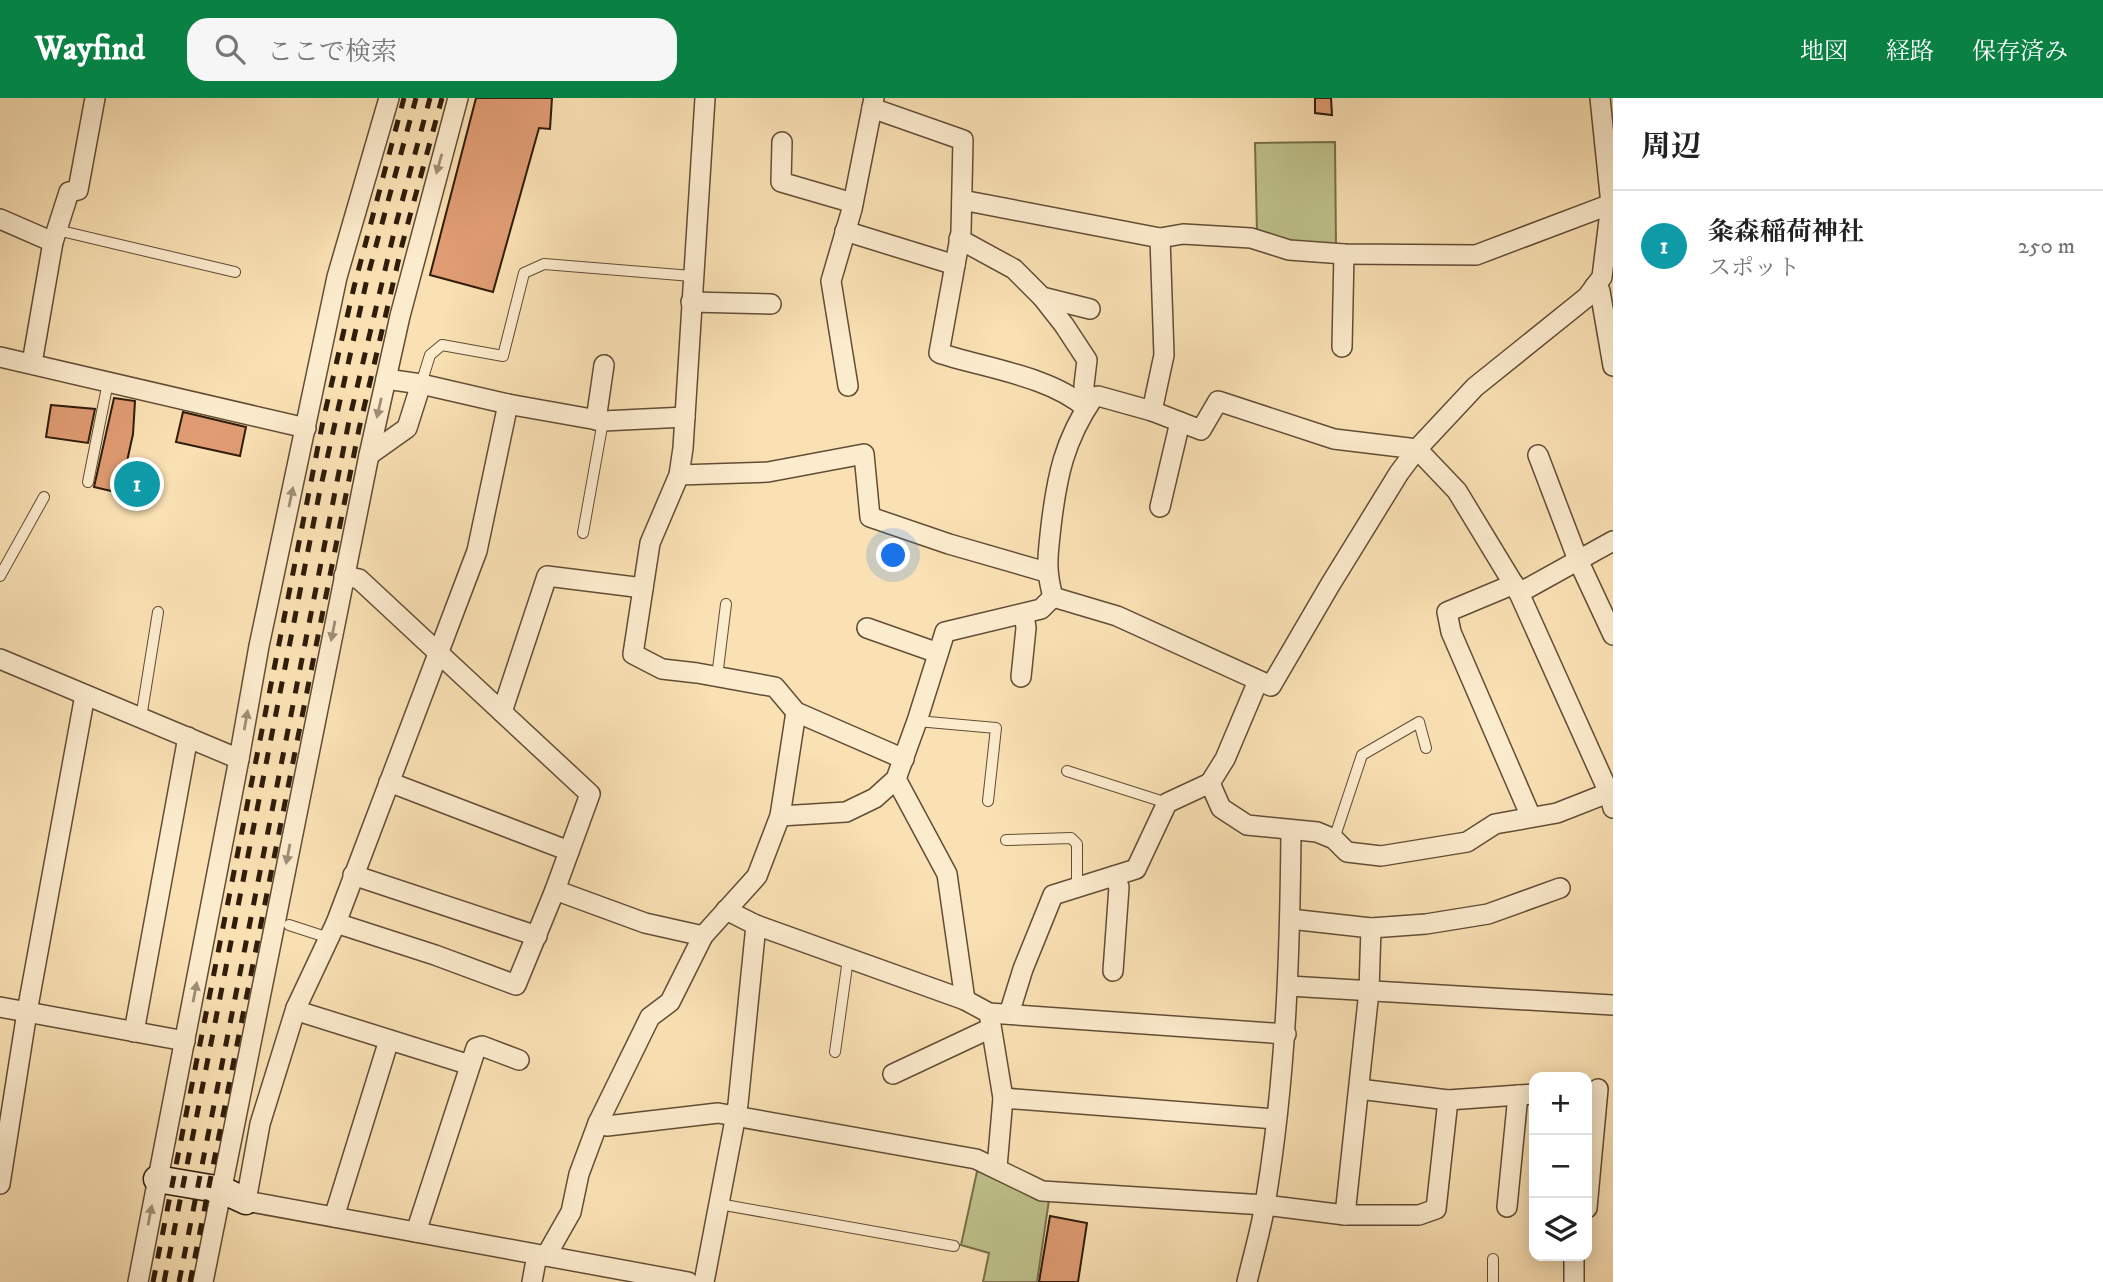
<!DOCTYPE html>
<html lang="ja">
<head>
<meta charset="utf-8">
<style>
  :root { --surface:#fff; --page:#f6f6f6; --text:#222; --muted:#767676; --line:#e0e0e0; --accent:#0b8043 }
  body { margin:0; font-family:"IM FELL DW Pica","Noto Serif JP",serif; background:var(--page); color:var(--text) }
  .controls { position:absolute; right:21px; bottom:21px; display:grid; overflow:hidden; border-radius:14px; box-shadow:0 4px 18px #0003 }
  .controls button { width:63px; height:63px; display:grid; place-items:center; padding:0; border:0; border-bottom:2px solid var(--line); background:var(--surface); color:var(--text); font:35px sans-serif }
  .you { position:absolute; left:894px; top:458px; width:24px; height:24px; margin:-18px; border:5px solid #fff; border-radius:50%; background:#1a73e8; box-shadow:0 0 0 10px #1a73e833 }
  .badge { display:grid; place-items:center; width:46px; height:46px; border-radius:50%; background:var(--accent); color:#fff; font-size:23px; font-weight:700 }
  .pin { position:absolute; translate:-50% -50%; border:4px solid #fff; box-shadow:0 2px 7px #0006 }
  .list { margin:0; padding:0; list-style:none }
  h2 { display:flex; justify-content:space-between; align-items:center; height:91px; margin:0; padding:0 28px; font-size:30px }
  h2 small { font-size:23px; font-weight:400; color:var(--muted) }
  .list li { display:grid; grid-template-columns:46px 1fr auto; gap:21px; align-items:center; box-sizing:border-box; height:112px; padding:0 28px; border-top:2px solid var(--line) }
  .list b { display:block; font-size:26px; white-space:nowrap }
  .list p { margin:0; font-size:23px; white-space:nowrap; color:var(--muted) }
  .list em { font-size:23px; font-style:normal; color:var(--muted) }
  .icon { flex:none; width:38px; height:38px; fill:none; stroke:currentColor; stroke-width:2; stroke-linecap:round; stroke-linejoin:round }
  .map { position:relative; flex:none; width:1613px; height:1184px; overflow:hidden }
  header { display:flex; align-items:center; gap:42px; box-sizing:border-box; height:98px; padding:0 35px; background:var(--accent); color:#fff }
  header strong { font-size:33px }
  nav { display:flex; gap:38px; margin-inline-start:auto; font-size:24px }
  .search { width:490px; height:63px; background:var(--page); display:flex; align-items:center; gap:18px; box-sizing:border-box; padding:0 24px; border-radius:21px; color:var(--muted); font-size:26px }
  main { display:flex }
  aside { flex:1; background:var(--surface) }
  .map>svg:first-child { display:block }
  .green { fill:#bfc28c; stroke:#776f4b; stroke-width:2 }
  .building { fill:#e09c73; stroke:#2f1c0a; stroke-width:2 }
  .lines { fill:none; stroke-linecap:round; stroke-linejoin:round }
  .lane-casing { stroke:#624d34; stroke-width:12 }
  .street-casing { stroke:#624d34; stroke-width:22 }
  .secondary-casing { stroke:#2f1c0a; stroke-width:29 }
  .lane { stroke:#fcecce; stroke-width:10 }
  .street { stroke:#fcecce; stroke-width:19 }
  .secondary { stroke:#fcecce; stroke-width:26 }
  .rail { stroke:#2f1c0a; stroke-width:5; stroke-dasharray:12 12; stroke-linecap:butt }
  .oneway { fill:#a08e76 }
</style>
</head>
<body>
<header>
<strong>Wayfind</strong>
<div class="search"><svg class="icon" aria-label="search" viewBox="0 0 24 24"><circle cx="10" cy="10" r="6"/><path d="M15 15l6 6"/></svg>ここで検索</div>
<nav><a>地図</a><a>経路</a><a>保存済み</a></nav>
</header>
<main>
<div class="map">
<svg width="1613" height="1184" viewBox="0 0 1613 1184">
  <rect width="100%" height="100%" fill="#fae1b4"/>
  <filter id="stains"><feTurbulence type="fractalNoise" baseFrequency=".00286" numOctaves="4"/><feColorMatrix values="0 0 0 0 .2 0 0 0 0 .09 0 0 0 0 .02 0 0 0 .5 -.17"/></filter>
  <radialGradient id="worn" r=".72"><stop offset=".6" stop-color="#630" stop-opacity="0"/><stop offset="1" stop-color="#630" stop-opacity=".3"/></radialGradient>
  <g class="green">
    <polygon points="1335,44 1336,150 1297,149 1257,135 1255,45"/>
    <polygon points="978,1069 1049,1102 1037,1184 983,1184 989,1155 961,1147"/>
  </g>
  <g class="building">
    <polygon points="476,0 552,0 550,31 539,30 493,194 430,177"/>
    <polygon points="1315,0 1331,0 1332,17 1315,15"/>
    <polygon points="114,300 135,303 133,336 120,395 94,389"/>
    <polygon points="51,307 95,311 88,345 46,339"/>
    <polygon points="183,314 246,329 240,358 176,344"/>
    <polygon points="1050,1118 1087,1125 1078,1184 1039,1184"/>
  </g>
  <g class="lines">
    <defs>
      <g id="lane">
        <polyline points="57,132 235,174"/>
        <polyline points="421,286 430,257 442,247 503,258 524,175 544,166 692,178"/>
        <polyline points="88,384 108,284"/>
        <polyline points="583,435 603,323"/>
        <polyline points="0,478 44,399"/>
        <polyline points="717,579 726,506"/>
        <polyline points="141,620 158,514"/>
        <polyline points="917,623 996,630 988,703"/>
        <polyline points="1067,673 1167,705"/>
        <polyline points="1334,741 1362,657 1419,624 1426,650"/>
        <polyline points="1006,742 1071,740 1077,746 1077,789"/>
        <polyline points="289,827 329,840"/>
        <polyline points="835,954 848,861"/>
        <polyline points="719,1106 954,1148"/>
        <polyline points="1493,1161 1493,1184"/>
      </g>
      <g id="street">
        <polyline points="705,0 683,350 679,377 650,445 633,556 662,571 697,575 775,589 796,614 904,661"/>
        <path d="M872 10 963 42 961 134 939 255C984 270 1050 278 1086 310"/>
        <polyline points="782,44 781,84 853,105"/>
        <polyline points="962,102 1160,140 1164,257 1152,313"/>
        <polyline points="0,121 53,144"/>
        <polyline points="845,133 955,167"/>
        <polyline points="1160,140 1183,136 1251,140 1289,152 1344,156 1476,157 1611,106"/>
        <polyline points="959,141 1014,171 1042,199 1090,211"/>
        <polyline points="1595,188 1600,193 1613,268"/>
        <polyline points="1042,199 1064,227 1087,262 1084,287 1086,310"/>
        <polyline points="691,204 771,206"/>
        <polyline points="1342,249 1344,156"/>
        <polyline points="0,259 306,330"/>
        <polyline points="32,265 53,144 69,94 78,92 95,0"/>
        <polyline points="386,281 421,286 508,306 603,323 685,319"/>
        <polyline points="848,288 831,183 852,111 874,0"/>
        <polyline points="508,306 477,453 336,825 296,910 260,1026 246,1103 688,1184"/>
        <polyline points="596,322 604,267"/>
        <polyline points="369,357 407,330 421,286"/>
        <polyline points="1538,357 1578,462 1613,537"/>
        <polyline points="679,377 768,374 864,356 870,419 949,446 1046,474"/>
        <polyline points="1160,409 1180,324"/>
        <polyline points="1514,486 1447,514 1451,534 1531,719"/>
        <polyline points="1519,495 1613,443"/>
        <path d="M1053 499C1045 470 1048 457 1051 428 1057 378 1064 343 1093 300L1098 298 1152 313 1201 332 1218 303 1334 341 1417 351 1457 393 1519 495 1609 695 1613 710"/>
        <polyline points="867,530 938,555"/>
        <polyline points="0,561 239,661"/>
        <polyline points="1021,579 1026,530 1024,516"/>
        <polyline points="1258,583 1225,661 1210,685 1221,710 1247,727 1317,734 1334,741 1347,754 1381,758 1467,744 1495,726 1557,715 1613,693"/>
        <polyline points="502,614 547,478 643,490"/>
        <polyline points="896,681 947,776 965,902"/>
        <polyline points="389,684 569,753"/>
        <polyline points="780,718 846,714 875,700 896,681 917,623 945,534 1041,511 1053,499 1117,518 1271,588 1330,487 1399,375 1417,351 1475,289 1587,199 1602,179 1611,106 1600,0"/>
        <polyline points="353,777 537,838"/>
        <polyline points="555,792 645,825 703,838"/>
        <polyline points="726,812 756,827 965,902 989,915 1286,936"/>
        <polyline points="1290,821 1371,830 1426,826 1488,816 1560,790"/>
        <polyline points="336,825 435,857 516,887 555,792 590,696 359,481 344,478"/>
        <polyline points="1113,873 1119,789 1114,778"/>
        <polyline points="1289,888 1613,907"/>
        <polyline points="0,909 185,943"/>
        <polyline points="296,910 304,915 470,967"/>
        <polyline points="989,915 1003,1000 997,1069"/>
        <polyline points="1009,916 1023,871 1053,797 1136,771 1167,705 1210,685"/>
        <polyline points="134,934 188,639"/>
        <polyline points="893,976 991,930"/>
        <polyline points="1359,991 1448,1002 1534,996"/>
        <polyline points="1003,1000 1276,1021"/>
        <polyline points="598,1025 607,1028 718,1015 976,1061 1042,1093 1265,1107 1345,1117 1419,1117 1436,1111 1448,1002"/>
        <polyline points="0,1086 27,914 85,597"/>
        <polyline points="1507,1109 1518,997"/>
        <polyline points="1587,1110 1598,991"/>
        <polyline points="1345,1117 1369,893 1371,830"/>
        <polyline points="334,1119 389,942"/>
        <polyline points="416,1134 476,950 482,948 519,962"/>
        <polyline points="546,1158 571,1114 579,1076 598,1025 650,919 670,904 703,838 757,778 780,718 796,614"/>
        <polyline points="1574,1158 1574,1184"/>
        <polyline points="138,1184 239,661 259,548 337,179 389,0"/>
        <polyline points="203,1184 369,357 400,218 458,0"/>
        <polyline points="532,1184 537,1157"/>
        <polyline points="704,1184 738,1006 756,827"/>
        <path d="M1247 1184C1253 1158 1261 1132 1265 1106 1286 982 1290 857 1291 732"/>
      </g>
      <polyline id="secondary" points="157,1081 222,1092 246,1103"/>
    </defs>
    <use href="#lane" class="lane-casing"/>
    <use href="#street" class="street-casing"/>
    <use href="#secondary" class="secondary-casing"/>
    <use href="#lane" class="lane"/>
    <use href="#street" class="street"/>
    <use href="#secondary" class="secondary"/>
    <g class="rail">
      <polyline points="153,1184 323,323 354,189 404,0"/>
      <polyline points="164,1184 319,397 367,181 416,0"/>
      <polyline points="179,1184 349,323 396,126 430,0"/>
      <polyline points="190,1184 359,331 402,147 442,0"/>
    </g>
  </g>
  <defs><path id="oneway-solid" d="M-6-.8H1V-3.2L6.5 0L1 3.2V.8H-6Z" transform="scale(1.75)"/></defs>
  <g class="oneway">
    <use href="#oneway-solid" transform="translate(439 66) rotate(106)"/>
    <use href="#oneway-solid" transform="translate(379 310) rotate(103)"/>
    <use href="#oneway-solid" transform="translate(291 399) rotate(-78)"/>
    <use href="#oneway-solid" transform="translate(333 533) rotate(101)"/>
    <use href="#oneway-solid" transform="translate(246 622) rotate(-80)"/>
    <use href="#oneway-solid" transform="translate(288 756) rotate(101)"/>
    <use href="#oneway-solid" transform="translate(195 894) rotate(-79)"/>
    <use href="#oneway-solid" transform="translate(150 1117) rotate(-79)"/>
  </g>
  <rect width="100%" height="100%" filter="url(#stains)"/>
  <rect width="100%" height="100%" fill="url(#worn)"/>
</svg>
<div class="controls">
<button>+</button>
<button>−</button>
<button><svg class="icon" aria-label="layers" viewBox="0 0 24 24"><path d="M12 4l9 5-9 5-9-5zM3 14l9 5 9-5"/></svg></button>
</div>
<div class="you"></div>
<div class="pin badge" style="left:137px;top:386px;background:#0f9aa8">1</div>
</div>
<aside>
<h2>周辺<small></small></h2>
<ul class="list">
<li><span class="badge" style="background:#0f9aa8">1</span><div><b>粂森稲荷神社</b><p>スポット</p></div><em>250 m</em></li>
</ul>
</aside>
</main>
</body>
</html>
